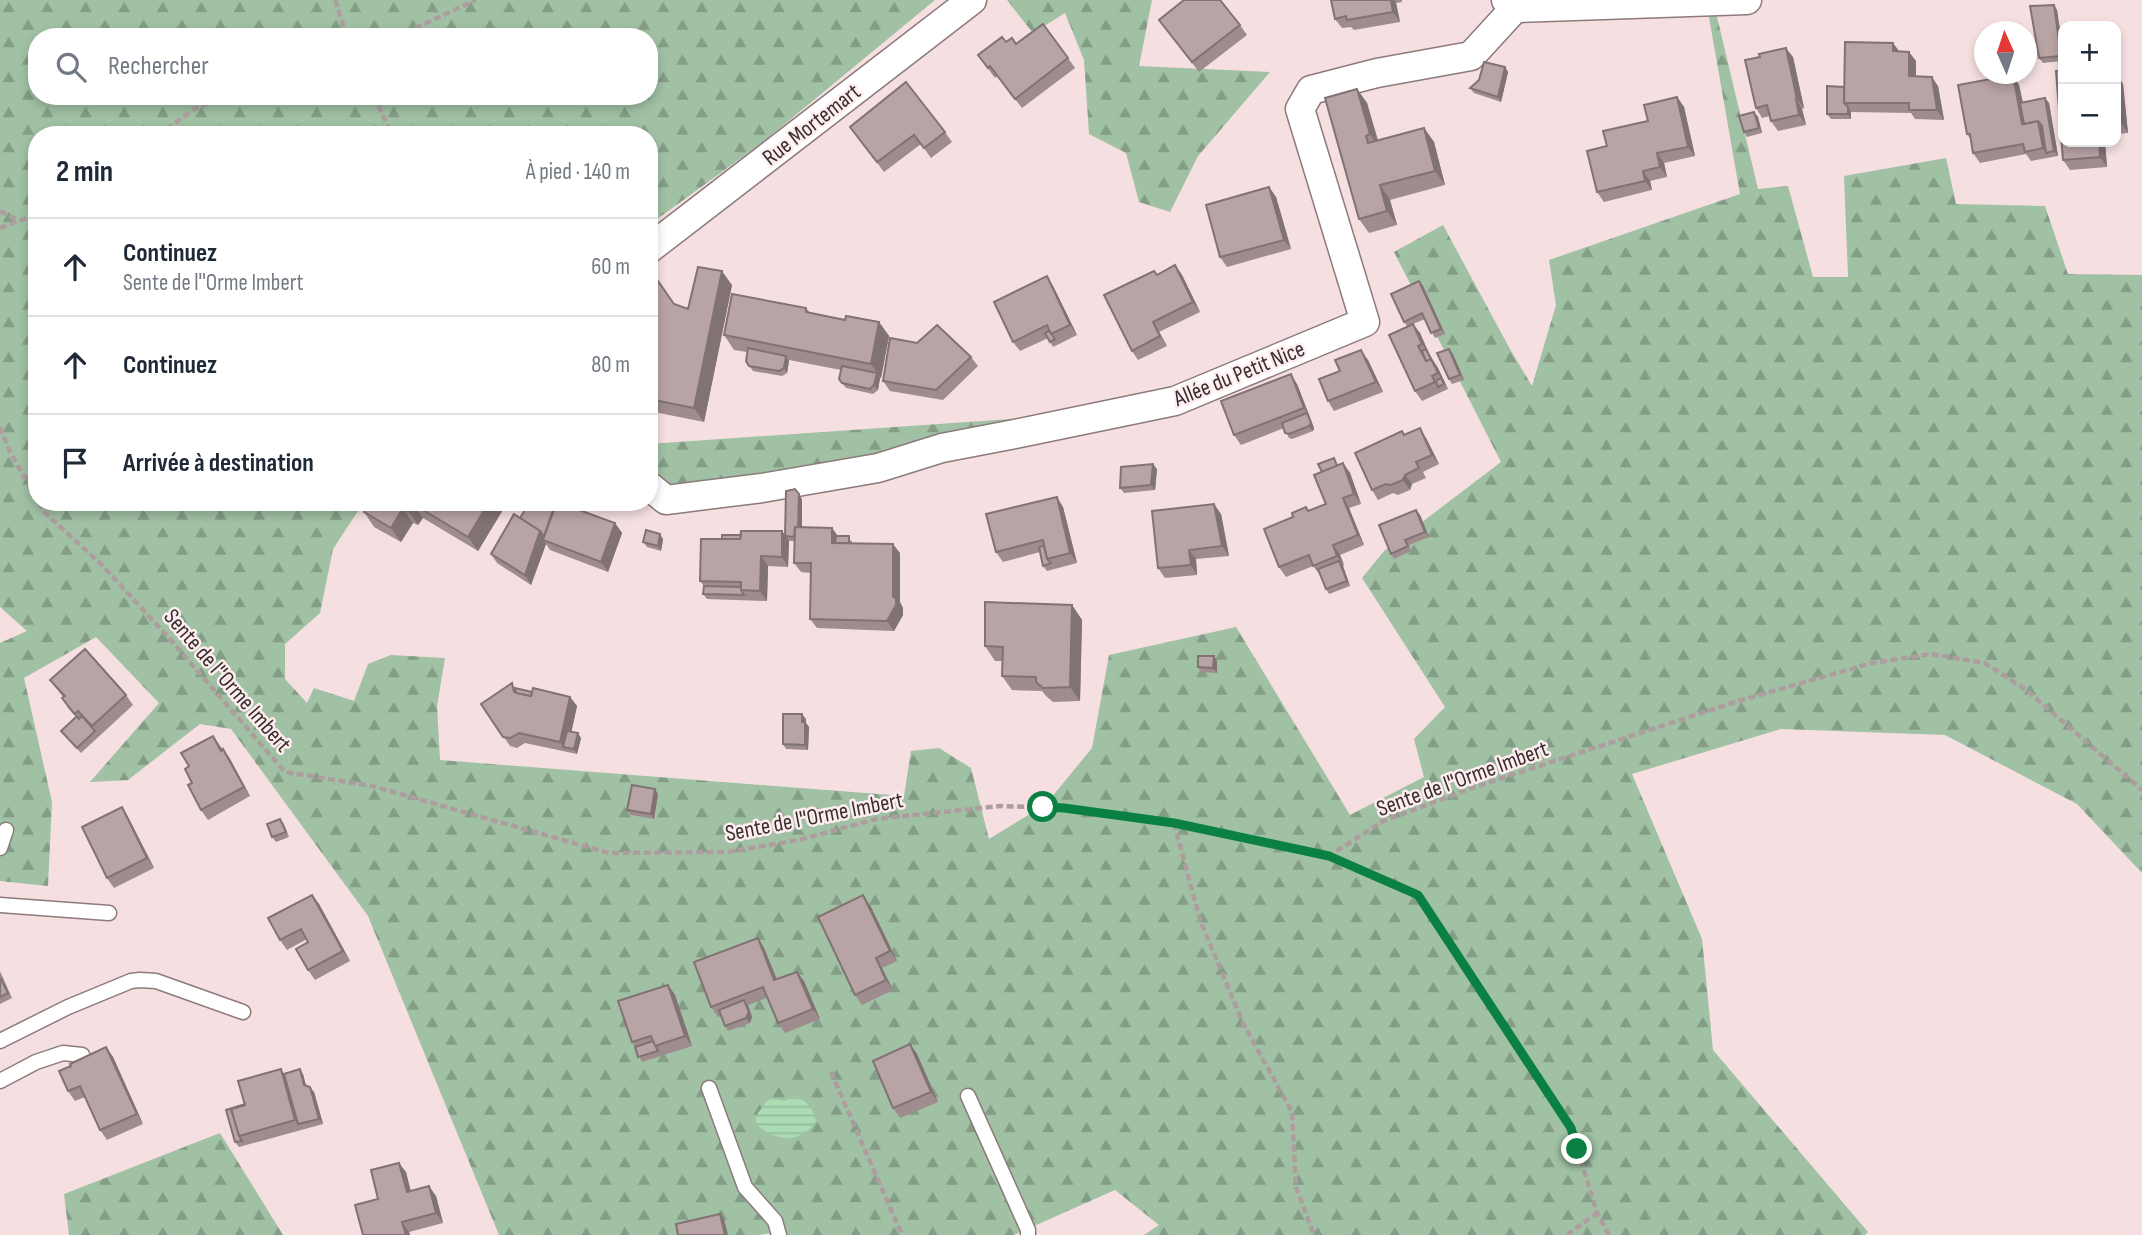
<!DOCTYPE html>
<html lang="fr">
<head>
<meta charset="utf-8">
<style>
  :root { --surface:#fff; --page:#f2f2f3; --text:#1f2937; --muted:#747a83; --line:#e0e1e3 }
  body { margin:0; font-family:"Sofia Sans Condensed",sans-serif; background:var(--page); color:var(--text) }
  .controls { position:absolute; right:21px; top:21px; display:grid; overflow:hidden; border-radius:14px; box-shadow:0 4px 10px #0003 }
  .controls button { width:63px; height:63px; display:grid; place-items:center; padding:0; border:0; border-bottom:2px solid var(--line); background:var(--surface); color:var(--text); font:35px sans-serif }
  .compass { position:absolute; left:1974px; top:21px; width:63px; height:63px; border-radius:50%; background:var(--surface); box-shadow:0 4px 10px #0003; rotate:357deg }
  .stop { position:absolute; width:21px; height:21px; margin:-16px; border:5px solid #0b8043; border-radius:50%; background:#fff }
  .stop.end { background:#0b8043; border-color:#fff; box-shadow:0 2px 7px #0008 }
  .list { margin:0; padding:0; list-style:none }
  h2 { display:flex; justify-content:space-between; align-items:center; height:91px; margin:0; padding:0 28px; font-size:30px }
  h2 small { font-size:23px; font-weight:400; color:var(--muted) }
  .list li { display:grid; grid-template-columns:46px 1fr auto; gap:21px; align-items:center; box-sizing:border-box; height:98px; padding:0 28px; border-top:2px solid var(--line) }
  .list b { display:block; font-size:26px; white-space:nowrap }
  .list p { margin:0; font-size:23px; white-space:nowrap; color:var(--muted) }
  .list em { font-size:23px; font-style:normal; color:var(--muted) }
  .icon { flex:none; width:38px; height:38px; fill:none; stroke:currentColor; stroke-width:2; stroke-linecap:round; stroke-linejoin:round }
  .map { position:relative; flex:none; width:2142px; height:1235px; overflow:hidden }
  .search { position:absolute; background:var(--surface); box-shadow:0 4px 10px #0003; left:28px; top:28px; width:630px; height:77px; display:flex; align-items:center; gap:18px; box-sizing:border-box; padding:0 24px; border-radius:28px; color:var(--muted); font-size:26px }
  .panel { position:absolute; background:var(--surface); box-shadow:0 4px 10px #0003; left:28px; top:126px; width:630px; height:385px; border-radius:28px }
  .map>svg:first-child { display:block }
  .forest { fill:url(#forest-firs); fill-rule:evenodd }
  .water { fill:url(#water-rules) }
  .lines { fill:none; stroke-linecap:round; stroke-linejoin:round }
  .service-casing { stroke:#8d7a7b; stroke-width:17 }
  .minor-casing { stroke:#8d7a7b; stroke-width:31 }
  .path { stroke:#ae9d9f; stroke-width:4.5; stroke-dasharray:7 3.5; stroke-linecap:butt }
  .service { stroke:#fff; stroke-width:14 }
  .minor { stroke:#fff; stroke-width:28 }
  .wall { fill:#9e8c8e }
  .shaded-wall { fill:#817274 }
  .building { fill:#b8a3a5; stroke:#817274; stroke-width:2 }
  .route { stroke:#0b8043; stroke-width:9 }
  .labels { text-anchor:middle; stroke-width:5; stroke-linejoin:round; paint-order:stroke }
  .street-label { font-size:23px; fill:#372f30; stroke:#ffedef }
</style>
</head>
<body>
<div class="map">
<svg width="2142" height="1235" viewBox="0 0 2142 1235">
  <defs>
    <pattern id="forest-firs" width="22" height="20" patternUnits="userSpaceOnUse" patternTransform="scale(1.75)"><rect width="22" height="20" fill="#a0c1a4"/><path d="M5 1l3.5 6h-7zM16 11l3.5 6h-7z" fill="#839d86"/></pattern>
    <pattern id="water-rules" width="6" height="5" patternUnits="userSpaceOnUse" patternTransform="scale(1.75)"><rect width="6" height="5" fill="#acdcb3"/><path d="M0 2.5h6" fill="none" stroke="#95bd9a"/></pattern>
  </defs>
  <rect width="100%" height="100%" fill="#f5dfe1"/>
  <g class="forest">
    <path d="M0 0H935L763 142 649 225V135H37V502H364L333 549 320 613 285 644V679L307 703 314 688 354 701 368 664 391 655 445 658 437 706 440 760 904 796 911 751 939 748 971 768 989 839 1046 804 1092 748 1109 655 1236 627 1350 815 1424 777 1414 739 1445 707 1362 578 1384 551 1501 462 1394 252 1443 225 1511 351 1532 386 1556 305 1549 260 1740 194 1706 0H1713L1758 189 1788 186 1813 277H1848L1844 176 1946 158 1956 204 2045 206 2068 274 2142 275V873L2077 804 1945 735 1781 729 1632 774 1702 939 1713 1050 1868 1232 1865 1235H1144L1159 1225 1115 1190 1014 1235H774L773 1233 759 1235H499L368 916 231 729 200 724 128 780 90 782 159 703 96 637 24 678 52 802 48 886 0 881V643L27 631 0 607ZM37 37H649V96H37Z"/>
    <polygon points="1007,0 1152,0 1139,66 1270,72 1198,156 1170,212 1139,202 1126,153 1089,134 1084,60 1065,13 1033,33"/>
    <polygon points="1053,416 655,508 643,502 649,502 649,444"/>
    <polygon points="220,1133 283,1235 69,1235 64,1194"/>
  </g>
  <path class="water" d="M795 1096C807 1100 813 1109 816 1121 800 1145 775 1141 756 1124V1116L769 1098 772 1097 784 1101Z"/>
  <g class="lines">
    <defs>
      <g id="service">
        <polyline points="0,848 6,830"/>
        <polyline points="0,905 109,913"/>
        <polyline points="0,1041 68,1007 131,981 140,980 156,981 243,1012"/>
        <polyline points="0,1081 36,1062 63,1053 82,1055 88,1067"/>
        <polyline points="709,1088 745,1187 775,1221 779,1235"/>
        <polyline points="968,1096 1028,1230 1028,1235"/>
      </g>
      <g id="minor">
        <polyline points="1506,0 1515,8 1747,0"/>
        <polyline points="649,249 972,0"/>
        <polyline points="649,486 666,500 762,488 878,468 942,448 1015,434 1175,401 1365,322 1300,109 1311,90 1377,73 1471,56 1515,8"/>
      </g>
    </defs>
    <use href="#service" class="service-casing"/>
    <use href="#minor" class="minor-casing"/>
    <g class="path">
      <polyline points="335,0 347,37"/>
      <polyline points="396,37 476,0"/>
      <polyline points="374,96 392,135"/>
      <polyline points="158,135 196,108 229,96"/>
      <polyline points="0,211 18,220"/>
      <polyline points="0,228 37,214"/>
      <polyline points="0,427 10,452 37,499"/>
      <polyline points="39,502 45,513 102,565 168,637 285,772 372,786 609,853 727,852 799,840 876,819 1000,806 1064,808 1174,823 1329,856 1383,821 1478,786 1735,702 1872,663 1931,654 1985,663 2025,689 2142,790"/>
      <polyline points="1174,823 1200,920 1243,1023 1292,1112 1296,1187 1314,1235"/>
      <polyline points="1329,856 1418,895 1571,1128 1597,1213 1609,1235"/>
      <polyline points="831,1072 902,1235"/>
      <polyline points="1567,1235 1597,1213"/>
    </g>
    <use href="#service" class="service"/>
    <use href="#minor" class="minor"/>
  </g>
  <g class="wall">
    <polygon points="1331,0 1402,0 1402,2 1396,3 1400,22 1354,30 1351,27 1342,28 1335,19"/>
    <polygon points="2054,5 2057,10 2063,51 2063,61 2043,63 2039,58"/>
    <polygon points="1159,20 1240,25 1247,35 1199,72"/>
    <polygon points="1006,42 1068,58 1075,68 1022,108 997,76 995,78 978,55"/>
    <polygon points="1893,43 1899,51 1916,61 1916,76 1938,86 1944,120 1915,119 1911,113 1851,112 1851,119 1831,119 1827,114 1844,87"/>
    <polygon points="1793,57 1804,108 1802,109 1806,125 1778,131 1771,121 1770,116 1762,118 1756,108"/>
    <polygon points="2116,66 2120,70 2121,81 2123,84 2128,133 2116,134"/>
    <polygon points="1505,67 1508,72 1501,102 1474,93 1470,88"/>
    <polygon points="2013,75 2019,85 2023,102 2045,98 2049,103 2058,156 2031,161 2026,154 1980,163 1973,153 1971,140 1967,134"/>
    <polygon points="1357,89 1367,103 1378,140 1424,128 1434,142 1445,185 1390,200 1397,225 1369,233 1359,219"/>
    <polygon points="1677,97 1684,107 1695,156 1664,163 1667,177 1650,181 1652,190 1604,202 1597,192 1607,146 1648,121"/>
    <polygon points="1754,112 1758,117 1762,133 1747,137 1744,132"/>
    <polygon points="850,127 945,132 952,142 931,158 921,144 884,172"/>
    <polygon points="2105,142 2107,167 2070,170 2063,160"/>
    <polygon points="1269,187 1276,197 1291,249 1227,267 1220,257"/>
    <polygon points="1175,265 1182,275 1200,312 1159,332 1167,346 1138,360 1132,351 1157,274"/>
    <polygon points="649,272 674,304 688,309 732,285 704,422 649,411"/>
    <polygon points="1419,281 1423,286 1445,334 1435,338 1425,319 1413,324 1420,333 1433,362 1438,368 1448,389 1422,401 1415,391 1407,326 1404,322"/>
    <polygon points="1053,286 1077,335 1053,347 1048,338 1020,351 1013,342"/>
    <polygon points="806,308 810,313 845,320 879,322 889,336 881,378 880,378 878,390 873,394 846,388 839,379 841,370 789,360 787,373 782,376 753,371 746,361 747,352 734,350 724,335"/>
    <polygon points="1453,354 1464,380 1452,384 1449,379"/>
    <polygon points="971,357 978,366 943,400 890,391 883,381"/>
    <polygon points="1368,360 1383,392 1334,411 1328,401"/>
    <polygon points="1297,384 1314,428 1313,431 1292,439 1289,438 1284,428 1241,445 1234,435"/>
    <polygon points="1404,434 1426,438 1439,464 1423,472 1426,478 1412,484 1410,490 1398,495 1393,493 1378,500 1372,490"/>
    <polygon points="1334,458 1338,465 1343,463 1350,473 1361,504 1349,508 1364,545 1340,555 1344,565 1343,566 1350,586 1329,594 1326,589 1321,575 1320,575 1313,566 1286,577 1279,567 1309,511 1326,504 1322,472"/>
    <polygon points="1157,469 1155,490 1124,493 1120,488"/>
    <polygon points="802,499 802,528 832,528 838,536 852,541 852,543 900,553 900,602 903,608 903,615 894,631 817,628 810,619 811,573 801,572 794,563 794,541 789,541 785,536"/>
    <polygon points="371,502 504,508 478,551 423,518 418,525 413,523 401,542 374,527 364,512"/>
    <polygon points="530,502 561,502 615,523 622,533 608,572 550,550 546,544 531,585 497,563 491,554 520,518"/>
    <polygon points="1063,507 1077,563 1047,571 1043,566 1040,552 1003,562 996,552"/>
    <polygon points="1416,510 1420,515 1429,537 1409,545 1411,551 1394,559 1391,554"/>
    <polygon points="1221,514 1229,556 1196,559 1197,575 1165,578 1158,568"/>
    <polygon points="782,531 789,541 788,567 768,566 767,601 707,599 703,594 704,586 700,581 722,539 741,535"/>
    <polygon points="663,539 661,551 647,547 643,542"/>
    <polygon points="1072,605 1082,620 1080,701 1053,702 1046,696 1042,691 1012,690 1002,676 1002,661 995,661 985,646"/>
    <polygon points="1214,656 1217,661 1217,673 1201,672 1198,667"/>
    <polygon points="50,680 126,695 133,705 81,753 61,731 76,717 68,708 62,698 63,697"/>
    <polygon points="515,688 532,692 570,697 577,706 571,732 581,738 577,754 525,743 517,748 510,746 481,704"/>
    <polygon points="806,719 806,723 809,727 808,750 786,749 783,744"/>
    <polygon points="213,736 230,759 250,796 208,820 201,810 192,783 189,766"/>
    <polygon points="658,794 654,819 631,815 627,810"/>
    <polygon points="122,807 128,817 154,868 114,888 107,878"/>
    <polygon points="280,819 284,824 289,837 276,842 272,837"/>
    <polygon points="312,895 319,904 350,961 315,980 308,970 308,942 307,939 287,950 280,940"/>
    <polygon points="870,905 897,961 882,968 893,990 862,1005 855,995"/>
    <polygon points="758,938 764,948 777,979 804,981 820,1019 785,1033 778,1023 767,998 748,1005 752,1017 750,1023 728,1031 725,1026 721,1016 718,1017 711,1007"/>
    <polygon points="0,971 12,998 0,1004"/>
    <polygon points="668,985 675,995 692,1046 642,1062 632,1042"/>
    <polygon points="910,1044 917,1054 938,1102 900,1118 893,1108"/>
    <polygon points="106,1047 113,1057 143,1124 107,1140 100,1130 85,1097 75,1101 68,1091 71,1066"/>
    <polygon points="281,1069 284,1074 303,1074 306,1086 314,1092 323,1124 239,1147 235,1142"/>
    <polygon points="406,1172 411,1191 436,1196 443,1223 409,1232 410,1235 363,1235 378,1199"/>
  </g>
  <g class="shaded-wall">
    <polygon points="1391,0 1394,0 1396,3 1400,22 1393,12"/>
    <polygon points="2054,5 2057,10 2063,51 2063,59 2061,56"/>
    <polygon points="1893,43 1900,53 1893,51"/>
    <polygon points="1786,48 1793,57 1804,108 1797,99"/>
    <polygon points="1909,52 1916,61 1916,86 1909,76"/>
    <polygon points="2116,65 2120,70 2121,81 2123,84 2128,133 2121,123"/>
    <polygon points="1505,67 1508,72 1501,102 1498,97"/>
    <polygon points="2013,75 2019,85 2028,129 2022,124"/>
    <polygon points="1932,77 1938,86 1944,120 1937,110"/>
    <polygon points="1357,89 1367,103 1380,149 1370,134"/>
    <polygon points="1677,97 1684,107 1695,156 1688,147"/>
    <polygon points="2045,98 2049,103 2058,156 2054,151"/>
    <polygon points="1796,99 1802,109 1806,125 1799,115"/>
    <polygon points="1848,107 1851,112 1851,119 1848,114"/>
    <polygon points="1754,112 1758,117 1762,133 1759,128"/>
    <polygon points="2038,121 2045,131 2046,153 2050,158 2043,148"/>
    <polygon points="1424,128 1434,142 1445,185 1435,171"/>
    <polygon points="2099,142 2105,142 2107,167 2100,157"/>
    <polygon points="1657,153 1664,163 1667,177 1660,167"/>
    <polygon points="1643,171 1650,181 1652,190 1645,181"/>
    <polygon points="1380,185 1390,200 1397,225 1387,211"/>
    <polygon points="1269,187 1276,197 1291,249 1284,240"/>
    <polygon points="1175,265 1182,275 1200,312 1193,302"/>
    <polygon points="722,271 732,285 704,422 694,408"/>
    <polygon points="1047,276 1053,286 1077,335 1070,325"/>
    <polygon points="1419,281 1423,286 1445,334 1441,329"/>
    <polygon points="879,322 889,336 881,378 871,364"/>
    <polygon points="1153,322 1159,332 1167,346 1160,336"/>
    <polygon points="1413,324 1420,333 1429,354 1422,344"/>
    <polygon points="1426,349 1438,368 1448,389 1438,373"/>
    <polygon points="1449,349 1453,354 1464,380 1460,375"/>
    <polygon points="1361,350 1368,360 1383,392 1376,382"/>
    <polygon points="786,356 789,361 787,373 784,368"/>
    <polygon points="877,373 880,378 878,390 874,385"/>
    <polygon points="1291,374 1297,384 1314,428 1313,431 1309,426 1307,413 1304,408"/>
    <polygon points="1420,428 1426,438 1439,464 1432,455"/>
    <polygon points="1343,463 1350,473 1361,504 1354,494"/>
    <polygon points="1153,464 1157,469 1155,490 1151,485"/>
    <polygon points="1405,475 1412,484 1410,490 1403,480"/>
    <polygon points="799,494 802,499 802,542 798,537"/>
    <polygon points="1057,497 1063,507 1077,563 1070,553"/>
    <polygon points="1343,498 1349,508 1364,545 1358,535"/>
    <polygon points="489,502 500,502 504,508 478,551 468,537"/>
    <polygon points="413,504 423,518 418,525 408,511"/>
    <polygon points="1214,504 1221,514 1229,556 1222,546"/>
    <polygon points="403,508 413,523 401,542 391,528"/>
    <polygon points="1416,510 1420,515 1429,537 1425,532"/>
    <polygon points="615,523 622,533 608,572 601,562"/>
    <polygon points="832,528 839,538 839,548 832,543"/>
    <polygon points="540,531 547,541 543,540 546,544 531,585 525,575"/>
    <polygon points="782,531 789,541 788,567 782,557"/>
    <polygon points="660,534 663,539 661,551 658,546"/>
    <polygon points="893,544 900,553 900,602 903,608 903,615 894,631 887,621 893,597"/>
    <polygon points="1333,545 1340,555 1344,565 1337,556"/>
    <polygon points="1189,550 1196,559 1197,575 1191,565"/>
    <polygon points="761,556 768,566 767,601 760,591"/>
    <polygon points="1339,561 1343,566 1350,586 1347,581"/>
    <polygon points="1072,605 1082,620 1080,701 1070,687"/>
    <polygon points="1214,656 1217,661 1217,673 1213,668"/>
    <polygon points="570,697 577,706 568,748 563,747 567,752 560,742"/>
    <polygon points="802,714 806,719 806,723 809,727 808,750 805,745"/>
    <polygon points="578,733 581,738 577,754 574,749"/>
    <polygon points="223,749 230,759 250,796 244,787"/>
    <polygon points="655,789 658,794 654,819 651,814"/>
    <polygon points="122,807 128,817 154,868 147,858"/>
    <polygon points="312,895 319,904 350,961 343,951"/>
    <polygon points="863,895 870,905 897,961 890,951"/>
    <polygon points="758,938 764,948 781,990 774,980"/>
    <polygon points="876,958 882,968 893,990 886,980"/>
    <polygon points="797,972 804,981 820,1019 813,1009"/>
    <polygon points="668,985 675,995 692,1046 685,1036"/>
    <polygon points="744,1000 748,1005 752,1017 750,1023 746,1018"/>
    <polygon points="910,1044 917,1054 938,1102 931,1092"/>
    <polygon points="106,1047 113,1057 143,1124 137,1114"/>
    <polygon points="281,1069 287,1079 298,1124 295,1120"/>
    <polygon points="300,1069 303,1074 307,1090 304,1085"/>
    <polygon points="310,1087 314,1092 323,1124 319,1119"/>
    <polygon points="399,1163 406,1172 413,1202 407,1192"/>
    <polygon points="429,1186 436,1196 443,1223 436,1213"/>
    <polygon points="720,1214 724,1219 728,1235 725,1235"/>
    <polygon points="402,1222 409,1232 410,1235 406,1235"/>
  </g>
  <g class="building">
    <polygon points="1184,0 1220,0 1240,25 1192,62 1159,20"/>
    <polygon points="1331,0 1391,0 1393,12 1347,20 1346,16 1335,19"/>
    <polygon points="2054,5 2061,56 2039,58 2030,6"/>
    <polygon points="1043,24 1068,58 1015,99 990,66 988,68 978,55 1002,37 1006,42 1012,38 1016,44"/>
    <polygon points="1845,42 1893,43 1893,51 1909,52 1909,76 1932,77 1937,110 1909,110 1909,103 1844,103"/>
    <polygon points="1786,48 1797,99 1796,99 1799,115 1771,121 1767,105 1756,108 1745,60 1760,57 1759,54"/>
    <polygon points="1484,62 1505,67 1498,97 1470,88 1479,80"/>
    <polygon points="2063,70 2063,142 2099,142 2100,157 2063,160 2056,71"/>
    <polygon points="2116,74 2121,123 2116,124"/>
    <polygon points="2013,75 2022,124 2038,121 2043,148 2025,152 2023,144 1973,153 1970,134 1967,134 1958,85"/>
    <polygon points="906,82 945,132 924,148 914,135 877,162 850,127"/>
    <polygon points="1827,86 1844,87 1844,103 1848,107 1848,114 1827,114"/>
    <polygon points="1357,89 1370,134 1366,136 1368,143 1424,128 1435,171 1380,185 1387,211 1359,219 1325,98"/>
    <polygon points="1677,97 1688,147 1657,153 1660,167 1643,171 1645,181 1597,192 1587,151 1607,146 1603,131 1648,121 1644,105"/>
    <polygon points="2045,98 2054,151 2046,153 2042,126 2038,121 2024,124 2020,103"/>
    <polygon points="1754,112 1759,128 1744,132 1739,116"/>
    <polygon points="1269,187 1284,240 1220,257 1206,205"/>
    <polygon points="1175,265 1193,302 1153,322 1160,336 1132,351 1104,295 1154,271 1157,275"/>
    <polygon points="698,267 722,271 694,408 649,399 649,272 651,271 674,304 688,309"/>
    <polygon points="1047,276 1070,325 1051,334 1047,325 1013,342 994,302"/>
    <polygon points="1419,281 1441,329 1431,333 1422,313 1404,322 1391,294"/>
    <polygon points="732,294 806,308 806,312 845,320 846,316 879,322 871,364 724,335"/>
    <polygon points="1413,324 1422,344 1418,346 1426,361 1431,359 1438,373 1432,376 1435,382 1415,391 1389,335"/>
    <polygon points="937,325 971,357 936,390 883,381 890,338 917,343"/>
    <polygon points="1049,331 1055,339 1050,342 1045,333"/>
    <polygon points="748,348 786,356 784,368 779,371 749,366 746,361"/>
    <polygon points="1426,349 1431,359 1426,361 1422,351"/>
    <polygon points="1449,349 1460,375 1449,379 1437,353"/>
    <polygon points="1361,350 1376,382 1328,401 1319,379 1340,371 1335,360"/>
    <polygon points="842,366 877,373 874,385 870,389 842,383 839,379"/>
    <polygon points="1291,374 1304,408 1234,435 1221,401"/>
    <polygon points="1441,378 1444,384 1438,387 1436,381"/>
    <polygon points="1307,413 1311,423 1309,426 1289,434 1285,433 1282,423"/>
    <polygon points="1420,428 1432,455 1416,462 1419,468 1405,475 1403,480 1391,485 1386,484 1372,490 1355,453 1402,431 1404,435"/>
    <polygon points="1334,458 1337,466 1322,472 1318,464"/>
    <polygon points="1343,463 1354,494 1343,498 1358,535 1333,545 1337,556 1313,566 1309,555 1279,567 1264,529 1293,517 1292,513 1306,507 1308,511 1326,504 1314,475"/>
    <polygon points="1153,464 1151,485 1120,488 1121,467"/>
    <polygon points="795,489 799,494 798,527 795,527 794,537 785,536 786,491"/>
    <polygon points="1057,497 1070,553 1047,559 1043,540 996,552 986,514"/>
    <polygon points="371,502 489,502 468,537 413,504 408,511 403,508 391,528 364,512"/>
    <polygon points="530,502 546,502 554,507 544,536 540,531 520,518"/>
    <polygon points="557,502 615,523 601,562 543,540"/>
    <polygon points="1214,504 1222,546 1189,550 1191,565 1158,568 1152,511"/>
    <polygon points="1416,510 1425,532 1405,540 1408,546 1391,554 1379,525"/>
    <polygon points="514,514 540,531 525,575 491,554"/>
    <polygon points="795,527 832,528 832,543 893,544 893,597 896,598 896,605 887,621 810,619 811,563 794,563"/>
    <polygon points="646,530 660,534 658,546 643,542"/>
    <polygon points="741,531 782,531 782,557 761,556 760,591 741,590 741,582 700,581 701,539 740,539"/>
    <polygon points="722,535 741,535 740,539 722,539"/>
    <polygon points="836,536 849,536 849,543 835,543"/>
    <polygon points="1044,546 1047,559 1051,563 1043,566 1039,547"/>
    <polygon points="1339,561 1347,581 1326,589 1318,569"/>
    <polygon points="704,586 741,587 741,590 744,595 703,594"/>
    <polygon points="985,602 1072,605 1070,687 1043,688 1036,682 1036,677 1002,676 1003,647 985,646"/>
    <polygon points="85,649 126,695 92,726 78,711 75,714 73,712 62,698 65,696 50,680"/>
    <polygon points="1198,656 1214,656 1213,668 1198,667"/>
    <polygon points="512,683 514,692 531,696 533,688 570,697 560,742 519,733 510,738 503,737 481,704"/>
    <polygon points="515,688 532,692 531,696 516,693"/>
    <polygon points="783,714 802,714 802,722 805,722 805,745 783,744"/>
    <polygon points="77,716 79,719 82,716 95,731 77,748 61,731"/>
    <polygon points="567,731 578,733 574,749 563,747"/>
    <polygon points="213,736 221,751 223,749 244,787 201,810 188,785 192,783 185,769 189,766 181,753"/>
    <polygon points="632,785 655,789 651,814 627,810"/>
    <polygon points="122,807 147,858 107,878 82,827"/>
    <polygon points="280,819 286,832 272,837 267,824"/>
    <polygon points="312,895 343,951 308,970 296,949 308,942 301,929 280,940 268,918"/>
    <polygon points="863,895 890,951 876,958 886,980 855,995 818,917"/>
    <polygon points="758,938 774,980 797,972 813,1009 778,1023 763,987 711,1007 694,962"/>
    <polygon points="1,979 8,993 0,997 0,980"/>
    <polygon points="668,985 685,1036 655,1046 651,1036 632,1042 618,1001"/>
    <polygon points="744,1000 749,1012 746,1018 725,1026 719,1010"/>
    <polygon points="653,1041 658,1051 638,1057 635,1047"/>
    <polygon points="910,1044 931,1092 893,1108 873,1061"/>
    <polygon points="106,1047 137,1114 100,1130 80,1086 68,1091 59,1071 71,1066 70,1064"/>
    <polygon points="281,1069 295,1120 239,1136 231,1109 245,1105 238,1081"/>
    <polygon points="300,1069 304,1085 310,1087 319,1119 298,1124 284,1074"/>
    <polygon points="245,1104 245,1105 231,1109 239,1136 242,1141 235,1142 226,1110"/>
    <polygon points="399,1163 407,1192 429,1186 436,1213 402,1222 406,1235 363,1235 355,1205 378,1199 371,1170"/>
    <polygon points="720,1214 725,1235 678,1235 676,1224"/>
  </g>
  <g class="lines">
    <polyline class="route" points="1043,807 1064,808 1174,823 1329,856 1418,895 1571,1128 1577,1149"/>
  </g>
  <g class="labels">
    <g class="street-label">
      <text transform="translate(811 124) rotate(-38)" y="8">Rue Mortemart</text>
      <text transform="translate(1239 373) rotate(-22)" y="8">Allée du Petit Nice</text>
      <text transform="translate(228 680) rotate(49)" y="8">Sente de l''Orme Imbert</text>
      <text transform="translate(1462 778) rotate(-20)" y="8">Sente de l''Orme Imbert</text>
      <text transform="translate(814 816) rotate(-11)" y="8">Sente de l''Orme Imbert</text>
    </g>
  </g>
</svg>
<div class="controls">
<button>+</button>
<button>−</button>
</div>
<svg class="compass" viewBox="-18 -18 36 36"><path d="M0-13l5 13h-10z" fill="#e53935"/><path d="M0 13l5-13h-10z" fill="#747a83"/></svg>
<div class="stop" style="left:1043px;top:807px"></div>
<div class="stop end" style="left:1577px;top:1149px"></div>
<div class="search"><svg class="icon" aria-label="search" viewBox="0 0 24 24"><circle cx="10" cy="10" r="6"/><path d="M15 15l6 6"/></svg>Rechercher</div>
<section class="panel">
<h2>2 min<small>À pied · 140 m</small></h2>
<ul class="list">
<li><svg class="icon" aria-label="ahead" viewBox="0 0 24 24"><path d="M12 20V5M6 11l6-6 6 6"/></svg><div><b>Continuez</b><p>Sente de l''Orme Imbert</p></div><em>60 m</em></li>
<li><svg class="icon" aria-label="ahead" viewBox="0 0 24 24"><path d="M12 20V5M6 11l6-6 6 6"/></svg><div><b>Continuez</b></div><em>80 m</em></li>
<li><svg class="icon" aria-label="arrive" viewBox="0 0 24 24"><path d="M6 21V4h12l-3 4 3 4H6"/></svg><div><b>Arrivée à destination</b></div></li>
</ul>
</section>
</div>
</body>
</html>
